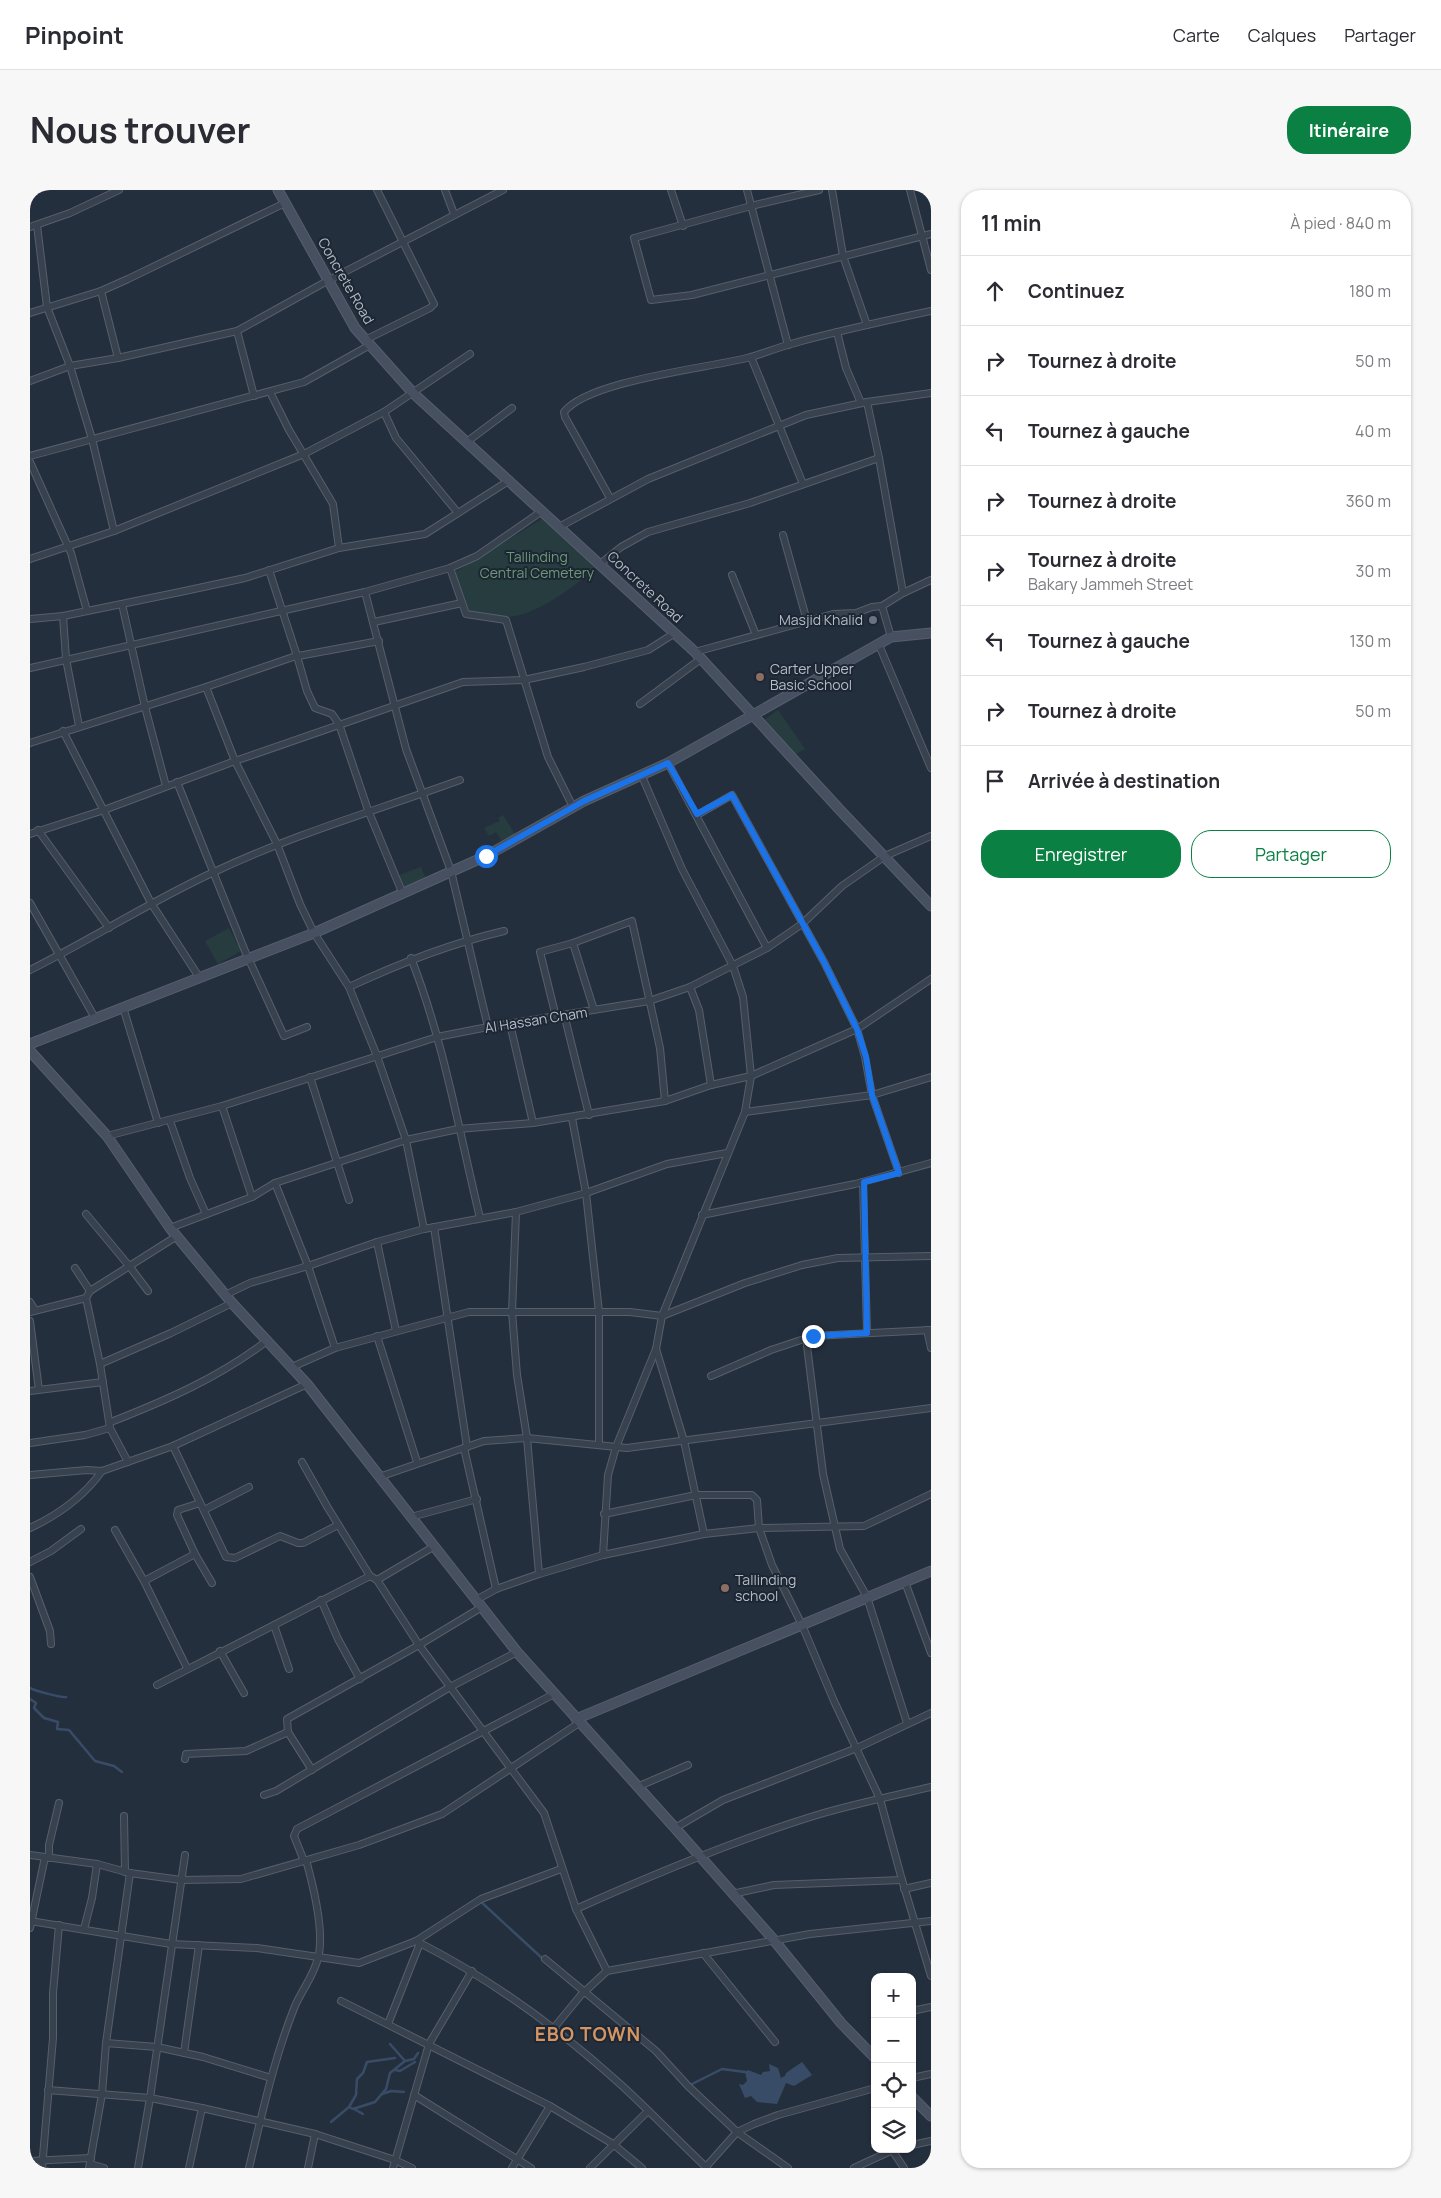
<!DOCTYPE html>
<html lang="fr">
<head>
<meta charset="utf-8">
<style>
  :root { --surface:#fff; --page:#f7f7f7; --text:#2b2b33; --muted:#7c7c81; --line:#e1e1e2; --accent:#0b8043 }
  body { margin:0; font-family:Manrope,sans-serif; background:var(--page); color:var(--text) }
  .controls { position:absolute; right:15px; bottom:15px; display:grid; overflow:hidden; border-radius:10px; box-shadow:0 1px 4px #0004 }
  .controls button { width:45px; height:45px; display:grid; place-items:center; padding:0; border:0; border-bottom:1px solid var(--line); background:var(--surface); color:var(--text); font:25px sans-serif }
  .stop { position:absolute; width:15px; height:15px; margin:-11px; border:4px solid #1a73e8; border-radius:50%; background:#fff }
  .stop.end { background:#1a73e8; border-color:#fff; box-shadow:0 1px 5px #0008 }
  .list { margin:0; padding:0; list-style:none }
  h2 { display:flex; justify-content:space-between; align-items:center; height:65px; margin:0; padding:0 20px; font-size:21px }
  h2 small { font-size:16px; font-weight:400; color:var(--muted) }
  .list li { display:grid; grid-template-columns:32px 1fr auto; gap:15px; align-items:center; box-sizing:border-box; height:70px; padding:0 20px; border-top:1px solid var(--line) }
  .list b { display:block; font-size:19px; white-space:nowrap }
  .list p { margin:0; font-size:16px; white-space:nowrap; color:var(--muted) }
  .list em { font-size:16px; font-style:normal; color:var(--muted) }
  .actions { display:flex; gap:10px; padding:15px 20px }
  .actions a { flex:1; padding:11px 0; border:1px solid var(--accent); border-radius:20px; text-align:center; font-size:18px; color:var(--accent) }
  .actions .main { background:var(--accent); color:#fff }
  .icon { flex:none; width:28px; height:28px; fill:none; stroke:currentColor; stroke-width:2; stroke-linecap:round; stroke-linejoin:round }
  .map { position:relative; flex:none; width:901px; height:1978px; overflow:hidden; border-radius:20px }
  header { display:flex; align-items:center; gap:30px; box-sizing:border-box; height:70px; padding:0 25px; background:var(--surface); border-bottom:1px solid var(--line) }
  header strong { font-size:24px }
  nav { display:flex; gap:28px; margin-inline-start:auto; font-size:18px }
  .intro { display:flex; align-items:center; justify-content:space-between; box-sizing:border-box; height:120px; padding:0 30px }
  h1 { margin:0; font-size:35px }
  .button { padding:12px 22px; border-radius:20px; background:var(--accent); color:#fff; font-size:18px; font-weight:700 }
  main { display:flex; gap:30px; padding:0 30px }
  aside { flex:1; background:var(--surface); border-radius:20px; box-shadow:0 1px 4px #0004 }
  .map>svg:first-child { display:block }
  .green { fill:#263c3f }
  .water { fill:#394c67 }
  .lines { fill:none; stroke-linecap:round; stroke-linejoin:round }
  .stream { stroke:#394c67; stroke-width:2.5 }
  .street-casing { stroke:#565f6c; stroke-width:8 }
  .secondary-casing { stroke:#565f6c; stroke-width:11 }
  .street { stroke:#38414e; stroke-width:6 }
  .secondary { stroke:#465061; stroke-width:9 }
  .route { stroke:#1a73e8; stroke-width:6 }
  .worship-dot { fill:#6b7280; stroke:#1d2633; stroke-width:2 }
  .education-dot { fill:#8d6e63; stroke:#1d2633; stroke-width:2 }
  .labels { text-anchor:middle; stroke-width:4; stroke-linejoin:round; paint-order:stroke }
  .street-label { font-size:14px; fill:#b4bcc9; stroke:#1d2633 }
  .park-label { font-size:14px; fill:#6b9a76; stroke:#1d2633 }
  .poi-label { font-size:14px; fill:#b4bcc9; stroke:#1d2633; text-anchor:start }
  .district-label { font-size:19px; font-weight:bold; letter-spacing:1px; fill:#d59563; stroke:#1d2633 }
</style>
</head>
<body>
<header>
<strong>Pinpoint</strong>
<nav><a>Carte</a><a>Calques</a><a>Partager</a></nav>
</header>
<div class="intro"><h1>Nous trouver</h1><a class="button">Itinéraire</a></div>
<main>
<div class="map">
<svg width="901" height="1978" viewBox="0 0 901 1978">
  <rect width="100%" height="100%" fill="#242f3e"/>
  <g class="green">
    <path d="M512 329 567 378C543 396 509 425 478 427 465 427 451 424 439 422L425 382Z"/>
    <polygon points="748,520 775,559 763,566 731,532"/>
    <polygon points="473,625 485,644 472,652 466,642 459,646 454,638 470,631 468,628"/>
    <polygon points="391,677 396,689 373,697 369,685"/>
    <polygon points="199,738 211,761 188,774 175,751"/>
  </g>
  <polygon class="water" points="772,1872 782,1885 764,1896 756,1893 747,1914 727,1912 721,1906 715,1908 709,1894 713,1895 717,1891 715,1882 718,1880 731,1885 733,1882 740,1881 739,1874 748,1878 751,1888 755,1886 756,1883"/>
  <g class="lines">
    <g class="stream">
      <path d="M0 1498C2 1500 32 1508 36 1507"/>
      <polyline points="0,1509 6,1513 4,1518 14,1528 28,1532 27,1539 39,1540 65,1571 84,1576 92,1582"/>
      <polyline points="449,1710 513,1769"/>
      <polyline points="360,1854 375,1871"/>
      <polyline points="365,1880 370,1881 385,1872"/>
      <polyline points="660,1895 692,1879 715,1882"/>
      <polyline points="352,1904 361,1901 374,1902"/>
      <polyline points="319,1917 326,1905 327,1889 333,1883 337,1872 365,1868"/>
      <polyline points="324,1919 333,1924"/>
      <polyline points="301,1932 319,1917 323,1919 345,1912 356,1899 360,1883 375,1871 384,1869 388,1863"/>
    </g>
    <defs>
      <g id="street">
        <polyline points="415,0 424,24"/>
        <polyline points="641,0 653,36"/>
        <polyline points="717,0 758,155"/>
        <polyline points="789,0 721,16 604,48 621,110 662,105 901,44"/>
        <polyline points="802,0 813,66 837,135"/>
        <polyline points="880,0 901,80"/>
        <polyline points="7,35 17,117 40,176 62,249 84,341"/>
        <polyline points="0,37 40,23 89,0"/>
        <polyline points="71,101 88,168"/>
        <polyline points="0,123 71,101 98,89 255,13"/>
        <polyline points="207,141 224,206"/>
        <polyline points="807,142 816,178 831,213"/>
        <polyline points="335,150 400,118 404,114 347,0"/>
        <polyline points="721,167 773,294"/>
        <polyline points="0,191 40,176 88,168 207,141 299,90 473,0"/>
        <polyline points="240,202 259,240 303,314 309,358"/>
        <polyline points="837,212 849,268 873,403"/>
        <polyline points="354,222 366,248 428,323"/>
        <polyline points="438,251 482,218"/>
        <polyline points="0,266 274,192 340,155"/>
        <polyline points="0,272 41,363 57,421"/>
        <path d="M580 308 535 227 534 222C559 190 680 178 721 167 734 163 747 158 761 154 807 141 854 131 901 121"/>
        <polyline points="529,337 618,289 776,225 837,212 901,203"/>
        <polyline points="753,345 777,431"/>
        <polyline points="0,369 84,341 274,264 354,222 440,164"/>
        <polyline points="570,374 591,357 618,342 720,313 849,268"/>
        <polyline points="420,378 436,424 476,430 518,567 543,617"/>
        <polyline points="239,380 267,466 277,501 285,518 302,524 309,534 338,620 372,702"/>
        <polyline points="702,385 726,445"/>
        <polyline points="335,402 376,559 421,681 458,837"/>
        <polyline points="92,414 115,517 136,596"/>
        <polyline points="852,416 861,447"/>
        <polyline points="33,426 36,469 49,536"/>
        <polyline points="0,429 33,426 150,402 215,388 309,358 395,344 480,290"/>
        <polyline points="344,432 432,413"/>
        <polyline points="849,455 901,578"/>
        <polyline points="665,462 803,424 826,423 842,417 852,416 873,403 901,390"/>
        <polyline points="0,478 335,402 420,378 447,366 512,321"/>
        <polyline points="176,497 205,571 247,654 270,714 284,743 319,797 347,866 376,950 394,1039"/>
        <polyline points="610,514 672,468"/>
        <polyline points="33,541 121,713 169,787"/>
        <polyline points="0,553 176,497 263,467 349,451"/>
        <polyline points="638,573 737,758"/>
        <polyline points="147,592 215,761 254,846 277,837"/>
        <polyline points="667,625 702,605 794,772 827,839 835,867 842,905 869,983"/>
        <polyline points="8,640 79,738"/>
        <polyline points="0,644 74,620 205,571 433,492 494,490 554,477 618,460 645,443"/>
        <polyline points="0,713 65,828"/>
        <polyline points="543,753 564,820"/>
        <path d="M381 768C414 852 429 941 450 1028"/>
        <path d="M0 780C62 749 121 711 184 682 264 644 348 620 430 590"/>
        <path d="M319 797C370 773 419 754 474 741"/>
        <polyline points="660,797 669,820 681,895"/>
        <polyline points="93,817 128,933"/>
        <polyline points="480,834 503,933"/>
        <polyline points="280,887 319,1010"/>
        <polyline points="192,916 222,1007"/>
        <polyline points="715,922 842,905 901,887"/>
        <polyline points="559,925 536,832 534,829 526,827 510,762 543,753 602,731 630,858 635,911"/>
        <polyline points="542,928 556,1003 569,1122 569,1254"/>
        <polyline points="140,931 160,988 176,1024"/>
        <polyline points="77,946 192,916 407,847 458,837 619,811 660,797 737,758 772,734 812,696 855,666 901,646"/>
        <polyline points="833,992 837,1143"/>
        <polyline points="245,993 278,1076 305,1158"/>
        <polyline points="486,1022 482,1122 487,1185 497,1248 509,1384"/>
        <polyline points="56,1024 100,1077 118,1101"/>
        <polyline points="672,1025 825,994 901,973"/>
        <polyline points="404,1037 437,1257"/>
        <polyline points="140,1038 222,1007 245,993 376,950 428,939 503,933 635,911 681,895 721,886 827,839 901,789"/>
        <polyline points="347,1052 366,1141"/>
        <polyline points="45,1078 60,1101"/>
        <polyline points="195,1105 220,1093 278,1076 347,1052 394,1039 486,1022 556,1003 637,974 697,963"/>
        <polyline points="56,1108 70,1174 80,1238 98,1272"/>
        <polyline points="0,1112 5,1120"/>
        <polyline points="0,1122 56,1108 60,1101 147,1046"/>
        <polyline points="0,1131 9,1200"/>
        <polyline points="897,1140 901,1158"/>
        <polyline points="347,1146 387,1272"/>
        <polyline points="776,1148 793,1284 810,1359 837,1407 877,1533"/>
        <polyline points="626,1159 654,1251 674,1344"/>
        <polyline points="70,1174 141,1143 202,1113"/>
        <polyline points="262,1177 305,1158 439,1122 600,1122 632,1126 715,1093 772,1075 808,1068 901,1066"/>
        <polyline points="681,1186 741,1160 783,1146 901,1140"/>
        <polyline points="0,1201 73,1192"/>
        <path d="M81 1232C137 1210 190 1187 238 1150"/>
        <polyline points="0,1253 55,1245 80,1238"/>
        <polyline points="143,1256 196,1367 205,1368 250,1346 268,1353 273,1353 308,1335"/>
        <polyline points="434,1258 466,1399"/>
        <polyline points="272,1272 298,1318 340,1386 347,1390 389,1455 514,1623 546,1719 577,1781"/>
        <polyline points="0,1285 57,1280 72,1281 143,1256 277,1194"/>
        <polyline points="349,1287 454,1251 497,1248 597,1258 901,1218"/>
        <polyline points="170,1313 148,1320 147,1325 165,1364 182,1393"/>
        <polyline points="174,1320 219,1297"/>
        <polyline points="574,1324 666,1305 722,1305 727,1310 729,1338 742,1375 772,1435 804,1511 850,1609 872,1690 901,1786"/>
        <polyline points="381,1327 447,1309"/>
        <path d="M0 1338C28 1325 54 1306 72 1281"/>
        <polyline points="85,1340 114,1391 157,1478"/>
        <polyline points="573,1365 578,1285 586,1257 626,1159 632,1126 715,922 721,886 713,807 703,776 652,679 611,584"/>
        <polyline points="0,1372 21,1361 51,1339"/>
        <polyline points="0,1387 20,1441 21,1454"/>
        <polyline points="347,1390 403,1357"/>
        <polyline points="114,1391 165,1364"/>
        <polyline points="875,1392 901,1463"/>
        <polyline points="291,1410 308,1449 330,1489"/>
        <polyline points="446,1410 466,1399 509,1384 573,1365 674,1344 729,1338 834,1336 901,1304"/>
        <polyline points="244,1435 259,1479"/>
        <polyline points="190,1461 214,1503"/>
        <polyline points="127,1495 340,1386"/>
        <polyline points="155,1569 156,1564 216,1561 258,1542"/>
        <polyline points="282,1580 258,1542 257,1529 389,1455 452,1417"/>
        <polyline points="607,1597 658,1575"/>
        <polyline points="234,1605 246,1601 420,1497 487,1462"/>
        <polyline points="94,1626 95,1682"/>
        <polyline points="645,1638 693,1610 827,1558 901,1523"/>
        <polyline points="0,1665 67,1674 100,1683 151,1690 211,1689 329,1655 412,1624 549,1533"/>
        <polyline points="19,1668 19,1655 29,1613"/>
        <polyline points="274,1671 264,1646 267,1639 524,1504"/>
        <polyline points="874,1699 901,1693"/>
        <polyline points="702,1704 744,1695 872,1690"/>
        <path d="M546 1719C624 1684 705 1650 787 1625 824 1614 863 1606 901 1597"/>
        <polyline points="0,1731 141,1754 227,1758 329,1773 386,1751 451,1709 531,1679"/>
        <polyline points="0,1738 15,1667"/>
        <polyline points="54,1739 62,1708 67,1674"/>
        <path d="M386 1751C459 1788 528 1838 589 1893 619 1920 647 1950 677 1978"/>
        <polyline points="673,1763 745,1852"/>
        <polyline points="515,1769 626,1861 658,1896 707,1942 758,1978"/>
        <polyline points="311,1811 520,1916 583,1954 612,1978"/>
        <polyline points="882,1821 901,1817"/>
        <polyline points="358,1834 390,1753"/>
        <polyline points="523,1839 551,1805 577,1781 780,1744 901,1731"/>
        <polyline points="76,1853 127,1857 173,1867 241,1888"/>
        <polyline points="154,1863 169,1755"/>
        <polyline points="882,1888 901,1884"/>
        <polyline points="18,1900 120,1908 172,1918 285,1944 365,1970 382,1978"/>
        <polyline points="384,1905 501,1978"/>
        <polyline points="882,1955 901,1951"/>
        <polyline points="862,1960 874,1978"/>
        <polyline points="0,1971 61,1968"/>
        <polyline points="60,1974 74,1978"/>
        <polyline points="12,1978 23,1848 23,1803 29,1735"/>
        <polyline points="59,1978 72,1904 76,1853 100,1683"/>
        <polyline points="108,1978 120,1908 155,1665"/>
        <polyline points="159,1978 172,1918"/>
        <path d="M219 1978C232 1924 244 1868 265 1816 272 1800 284 1785 288 1768 295 1742 283 1695 276 1670"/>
        <polyline points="278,1978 285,1944"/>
        <polyline points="363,1978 399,1854 442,1781"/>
        <polyline points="482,1978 520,1916"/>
        <polyline points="560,1978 618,1921"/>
        <polyline points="675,1978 707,1942 724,1934 748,1925 845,1898"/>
        <polyline points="824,1978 865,1959"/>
      </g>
      <g id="secondary">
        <polyline points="248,0 325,138 383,203 665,462 810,620 901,716"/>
        <polyline points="0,854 284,743 456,666 554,611 638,573 861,447 901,443"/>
        <polyline points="0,861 77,946 140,1038 202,1113 277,1194 487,1462 645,1638 743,1749 811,1833 845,1868"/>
        <polyline points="546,1529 901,1381"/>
        <polyline points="882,1907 901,1926"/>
      </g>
    </defs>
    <use href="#street" class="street-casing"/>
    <use href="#secondary" class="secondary-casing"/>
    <use href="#street" class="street"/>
    <use href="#secondary" class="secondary"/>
  </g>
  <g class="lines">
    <polyline class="route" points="456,666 554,611 638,573 667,624 702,605 794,772 827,839 836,867 842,905 869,983 834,992 837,1143 783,1146"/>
  </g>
  <circle class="worship-dot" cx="843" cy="430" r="5"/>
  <g class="education-dot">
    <circle cx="730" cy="487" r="5"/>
    <circle cx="695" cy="1398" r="5"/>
  </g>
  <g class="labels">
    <g class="street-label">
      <text transform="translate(316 91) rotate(60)" y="5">Concrete Road</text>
      <text transform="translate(615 397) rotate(43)" y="5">Concrete Road</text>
      <text transform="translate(506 830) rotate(-9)" y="5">Al Hassan Cham</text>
    </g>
    <g class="park-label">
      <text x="507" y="372">Tallinding<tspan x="507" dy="16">Central Cemetery</tspan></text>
    </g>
    <g class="poi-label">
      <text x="833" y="435" text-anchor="end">Masjid Khalid</text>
      <text x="740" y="484">Carter Upper<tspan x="740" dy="16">Basic School</tspan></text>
      <text x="705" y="1395">Tallinding<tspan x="705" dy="16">school</tspan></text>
    </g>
    <g class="district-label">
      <text x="558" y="1851">EBO TOWN</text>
    </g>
  </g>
</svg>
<div class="controls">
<button>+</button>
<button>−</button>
<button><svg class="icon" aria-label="locate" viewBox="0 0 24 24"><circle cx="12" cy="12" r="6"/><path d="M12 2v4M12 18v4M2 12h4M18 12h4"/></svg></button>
<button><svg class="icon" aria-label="layers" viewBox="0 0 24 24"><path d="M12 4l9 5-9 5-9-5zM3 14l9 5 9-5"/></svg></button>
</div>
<div class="stop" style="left:456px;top:666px"></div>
<div class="stop end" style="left:783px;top:1146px"></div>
</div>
<aside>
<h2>11 min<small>À pied · 840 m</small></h2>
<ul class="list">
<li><svg class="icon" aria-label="ahead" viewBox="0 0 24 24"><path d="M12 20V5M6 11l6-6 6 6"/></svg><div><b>Continuez</b></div><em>180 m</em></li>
<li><svg class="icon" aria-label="right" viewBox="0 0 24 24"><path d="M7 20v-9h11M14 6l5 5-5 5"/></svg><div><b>Tournez à droite</b></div><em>50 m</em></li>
<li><svg class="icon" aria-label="left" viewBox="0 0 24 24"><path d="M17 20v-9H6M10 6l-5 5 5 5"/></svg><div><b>Tournez à gauche</b></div><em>40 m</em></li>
<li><svg class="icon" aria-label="right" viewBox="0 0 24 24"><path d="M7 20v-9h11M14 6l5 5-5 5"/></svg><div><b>Tournez à droite</b></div><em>360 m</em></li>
<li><svg class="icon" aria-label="right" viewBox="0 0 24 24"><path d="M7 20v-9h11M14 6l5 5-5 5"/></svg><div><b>Tournez à droite</b><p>Bakary Jammeh Street</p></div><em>30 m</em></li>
<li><svg class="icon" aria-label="left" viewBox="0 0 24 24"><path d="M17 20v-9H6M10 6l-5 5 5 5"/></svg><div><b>Tournez à gauche</b></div><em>130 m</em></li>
<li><svg class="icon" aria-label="right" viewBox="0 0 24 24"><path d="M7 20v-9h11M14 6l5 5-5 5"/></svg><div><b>Tournez à droite</b></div><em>50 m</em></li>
<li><svg class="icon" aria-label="arrive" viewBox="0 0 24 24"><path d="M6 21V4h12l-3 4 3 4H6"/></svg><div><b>Arrivée à destination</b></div></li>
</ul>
<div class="actions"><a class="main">Enregistrer</a><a>Partager</a></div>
</aside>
</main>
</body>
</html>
